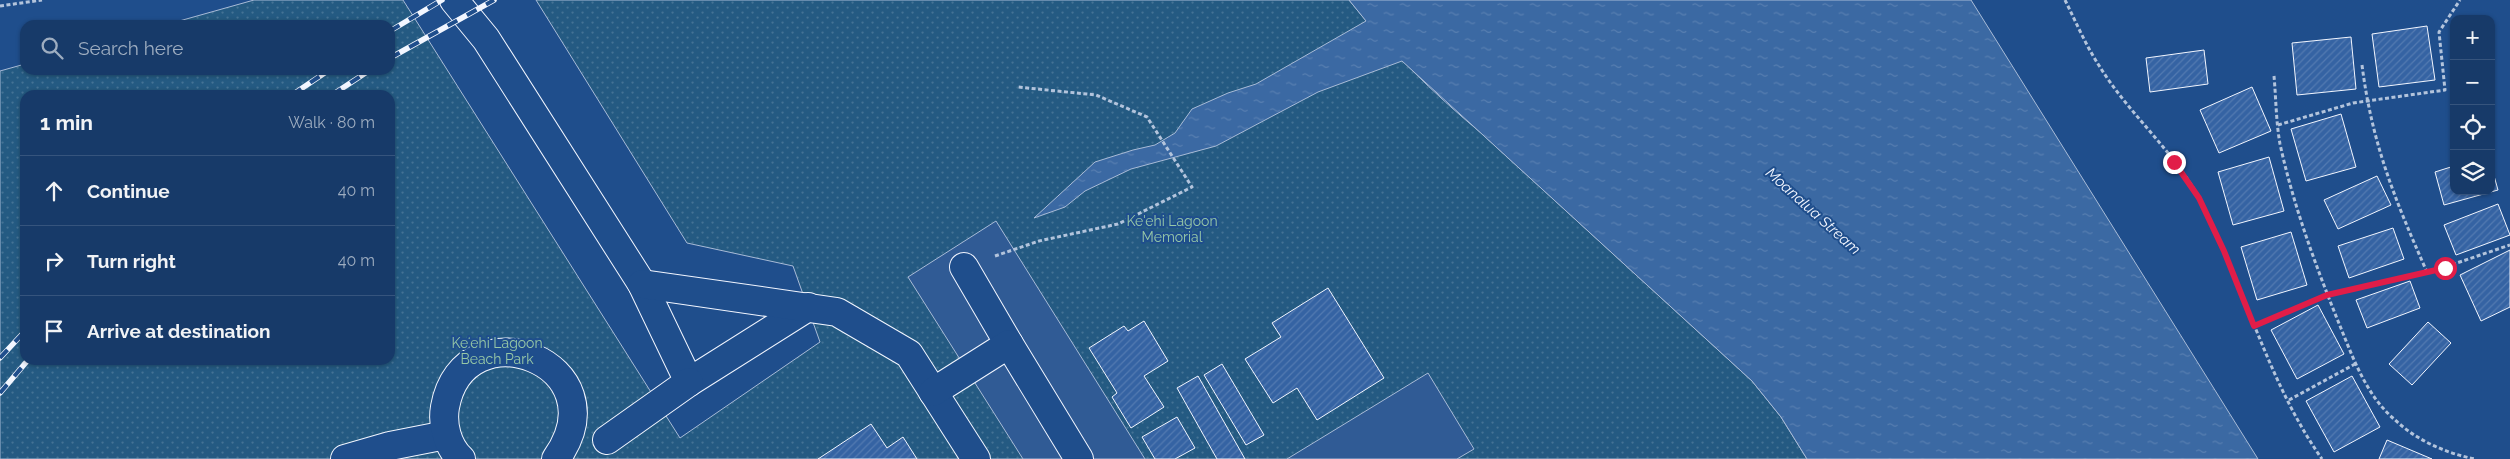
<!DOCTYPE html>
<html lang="en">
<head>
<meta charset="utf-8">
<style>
  :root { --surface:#173a69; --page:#20416f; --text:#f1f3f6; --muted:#9eadc0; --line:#36547d }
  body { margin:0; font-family:Raleway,sans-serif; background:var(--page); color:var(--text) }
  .controls { position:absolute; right:15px; top:15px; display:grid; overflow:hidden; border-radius:10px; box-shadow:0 1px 4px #0004 }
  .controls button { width:45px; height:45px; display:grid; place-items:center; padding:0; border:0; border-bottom:1px solid var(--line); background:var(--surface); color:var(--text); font:25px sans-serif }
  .stop { position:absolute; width:15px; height:15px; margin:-11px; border:4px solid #e11d48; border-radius:50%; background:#fff }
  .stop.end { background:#e11d48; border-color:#fff; box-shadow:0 1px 5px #0008 }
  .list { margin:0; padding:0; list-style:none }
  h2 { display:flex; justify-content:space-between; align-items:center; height:65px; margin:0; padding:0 20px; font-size:21px }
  h2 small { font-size:16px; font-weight:400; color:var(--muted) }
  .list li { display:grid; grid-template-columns:32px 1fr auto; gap:15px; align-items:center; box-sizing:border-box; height:70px; padding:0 20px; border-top:1px solid var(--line) }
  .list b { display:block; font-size:19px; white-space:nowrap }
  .list em { font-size:16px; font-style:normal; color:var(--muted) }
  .icon { flex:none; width:28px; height:28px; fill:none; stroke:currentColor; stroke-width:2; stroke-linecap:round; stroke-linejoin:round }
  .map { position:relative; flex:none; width:2510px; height:459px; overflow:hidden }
  .search { position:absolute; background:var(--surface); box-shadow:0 1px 4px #0004; left:20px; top:20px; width:375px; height:55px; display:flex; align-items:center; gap:12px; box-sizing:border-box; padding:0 18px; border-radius:15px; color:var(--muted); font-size:19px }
  .panel { position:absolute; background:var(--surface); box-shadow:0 1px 4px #0004; left:20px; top:90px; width:375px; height:275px; border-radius:15px }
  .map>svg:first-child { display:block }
  .grass { fill:url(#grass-dots); stroke:#a8bbd7; fill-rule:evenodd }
  .parking { fill:#305b95; stroke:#a8bbd7 }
  .water { fill:url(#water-ripples); stroke:#a8bbd7 }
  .building { fill:url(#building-hatch); stroke:#f2f6ff }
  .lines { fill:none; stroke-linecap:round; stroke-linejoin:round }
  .minor-casing { stroke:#f2f6ff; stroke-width:30 }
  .path { stroke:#b3c4dc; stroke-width:3; stroke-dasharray:4 2.5; stroke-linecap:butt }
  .minor { stroke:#1f4e8c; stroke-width:28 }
  .rail-casing { stroke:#f2f6ff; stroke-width:5.5 }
  .rail { stroke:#1f4e8c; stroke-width:4; stroke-dasharray:11; stroke-linecap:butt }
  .route { stroke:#e11d48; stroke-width:6 }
  .labels { text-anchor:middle; stroke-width:4; stroke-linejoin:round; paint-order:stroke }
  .park-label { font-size:14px; fill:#97c8a6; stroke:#1f4e8c }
  .water-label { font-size:15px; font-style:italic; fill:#f2f6ff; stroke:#1f4e8c }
</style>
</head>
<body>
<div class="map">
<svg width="2510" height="459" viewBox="0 0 2510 459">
  <defs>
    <pattern id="grass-dots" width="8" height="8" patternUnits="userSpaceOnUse" patternTransform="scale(1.25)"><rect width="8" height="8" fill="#245a82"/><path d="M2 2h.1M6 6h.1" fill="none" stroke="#447295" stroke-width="1.8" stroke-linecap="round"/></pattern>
    <pattern id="water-ripples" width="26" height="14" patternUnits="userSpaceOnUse" patternTransform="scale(1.25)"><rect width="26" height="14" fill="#3b69a3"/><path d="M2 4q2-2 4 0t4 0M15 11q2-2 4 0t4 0" fill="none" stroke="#587fb1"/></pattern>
    <pattern id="building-hatch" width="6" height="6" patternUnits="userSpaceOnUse" patternTransform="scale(1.25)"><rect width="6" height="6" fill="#3563a3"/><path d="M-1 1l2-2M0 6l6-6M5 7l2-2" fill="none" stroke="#537ab1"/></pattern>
  </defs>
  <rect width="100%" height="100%" fill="#1f4e8c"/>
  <path class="grass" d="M254 0H403L680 438 820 342 793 266 687 243 536 0H1349C1388 49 1433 93 1481 133L1752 381 1781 417 1807 459H0V71L25 64V70H390V25H165ZM25 95H390V360H25Z"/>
  <g class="parking">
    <polygon points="996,221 1145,459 1023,459 908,277"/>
    <polygon points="1428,373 1474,449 1457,459 1287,459"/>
  </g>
  <polygon class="water" points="1349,0 1971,0 2258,459 1807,459 1781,417 1752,381 1402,61 1318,92 1216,146 1131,169 1085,191 1065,207 1034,218 1095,162 1133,150 1155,145 1175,133 1192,109 1228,93 1256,84 1366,21"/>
  <g class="building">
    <polygon points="2427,26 2435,80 2379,87 2372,34"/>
    <polygon points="2351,37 2356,89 2297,95 2292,43"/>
    <polygon points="2204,50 2208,84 2150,92 2146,58"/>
    <polygon points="2252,87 2271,131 2219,153 2200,110"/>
    <polygon points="2341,114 2356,167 2306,181 2291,129"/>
    <polygon points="2269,157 2284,211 2233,225 2218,172"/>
    <polygon points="2491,165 2498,190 2444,205 2435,172 2454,166 2454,191 2491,191"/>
    <polygon points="2377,176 2391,205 2338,229 2324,200"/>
    <polygon points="2498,204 2510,235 2456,255 2444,225"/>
    <polygon points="2393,228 2404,259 2349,278 2338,246"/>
    <polygon points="2291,232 2307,285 2257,300 2241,247"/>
    <polygon points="2510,250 2510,307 2481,321 2460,275"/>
    <polygon points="2410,281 2420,308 2367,328 2356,300"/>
    <polygon points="1328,288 1384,378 1317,420 1297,388 1273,403 1245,359 1281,337 1272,323"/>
    <polygon points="2318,305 2344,354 2297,379 2271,330"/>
    <polygon points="1144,321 1168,361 1144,376 1164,407 1131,428 1112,397 1117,393 1089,348 1124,326 1128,331"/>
    <polygon points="2428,322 2451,343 2412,385 2389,364"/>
    <polygon points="1222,364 1264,435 1246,445 1204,375"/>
    <polygon points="1198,376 1245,459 1217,459 1177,388"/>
    <polygon points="2352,376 2380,427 2334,452 2306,401"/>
    <polygon points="1177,417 1195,448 1175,459 1155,459 1142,437"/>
    <polygon points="871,424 887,448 903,437 917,459 818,459"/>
    <polygon points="2387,440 2432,459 2379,459"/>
  </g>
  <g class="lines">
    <defs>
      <g id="minor">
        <polyline points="454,0 486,39 642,284 689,382 808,307"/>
        <polyline points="964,267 1009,344"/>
        <polyline points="642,284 837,312 909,354 976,459"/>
        <polyline points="933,392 1009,344 1079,459"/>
        <polyline points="607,440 689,382"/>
        <polyline points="345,459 390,446 446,435"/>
        <path d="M461 459C447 446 442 424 445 407 464 303 624 363 556 459"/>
      </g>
    </defs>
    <use href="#minor" class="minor-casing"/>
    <g class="path">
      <path d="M2065 0C2076 22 2086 46 2100 67 2129 114 2174 151 2200 200 2244 284 2267 381 2322 459"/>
      <polyline points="0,6 42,0"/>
      <path d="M2362 65C2372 144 2395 200 2427 272"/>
      <path d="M2274 76C2276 98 2276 122 2280 144 2293 204 2315 264 2338 321 2352 355 2365 394 2394 419 2416 440 2445 453 2475 459"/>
      <polyline points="2278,125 2353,103 2445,90 2439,32 2460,0"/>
      <polyline points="995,256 1039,241 1118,224 1192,187 1147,117 1096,95 1018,87"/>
      <polyline points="2254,326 2327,295 2445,267 2510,245"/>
      <polyline points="2289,400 2355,364"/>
    </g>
    <use href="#minor" class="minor"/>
    <defs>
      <g id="rail">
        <polyline points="390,31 442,0"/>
        <polyline points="390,58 494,0"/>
        <polyline points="292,95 329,70"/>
        <polyline points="332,95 370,70"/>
        <polyline points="0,358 25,331"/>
        <polyline points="0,393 28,360"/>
      </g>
    </defs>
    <use href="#rail" class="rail-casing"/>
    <use href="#rail" class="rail"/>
  </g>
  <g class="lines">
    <polyline class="route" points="2174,162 2199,198 2224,251 2254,326 2327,295 2445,268"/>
  </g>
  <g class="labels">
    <g class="park-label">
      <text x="1172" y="226">Ke'ehi Lagoon<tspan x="1172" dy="16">Memorial</tspan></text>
      <text x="497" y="348">Keʻehi Lagoon<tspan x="497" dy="16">Beach Park</tspan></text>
    </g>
    <g class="water-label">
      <text transform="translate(1813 211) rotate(42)" y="5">Moanalua Stream</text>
    </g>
  </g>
</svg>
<div class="controls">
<button>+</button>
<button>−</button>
<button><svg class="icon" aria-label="locate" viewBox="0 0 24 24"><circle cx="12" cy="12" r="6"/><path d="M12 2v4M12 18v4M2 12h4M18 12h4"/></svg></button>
<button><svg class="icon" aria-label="layers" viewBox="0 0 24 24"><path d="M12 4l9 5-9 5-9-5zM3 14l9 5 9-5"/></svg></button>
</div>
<div class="stop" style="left:2445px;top:268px"></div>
<div class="stop end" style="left:2174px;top:162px"></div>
<div class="search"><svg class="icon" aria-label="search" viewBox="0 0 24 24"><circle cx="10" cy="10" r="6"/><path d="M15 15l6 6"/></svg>Search here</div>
<section class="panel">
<h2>1 min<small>Walk · 80 m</small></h2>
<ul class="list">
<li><svg class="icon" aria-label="ahead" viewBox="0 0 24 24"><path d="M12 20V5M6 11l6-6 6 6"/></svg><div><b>Continue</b></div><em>40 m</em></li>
<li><svg class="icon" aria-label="right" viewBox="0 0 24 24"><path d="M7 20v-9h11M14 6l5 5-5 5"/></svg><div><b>Turn right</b></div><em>40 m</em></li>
<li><svg class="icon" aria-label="arrive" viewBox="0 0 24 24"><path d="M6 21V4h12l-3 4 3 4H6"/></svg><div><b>Arrive at destination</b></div></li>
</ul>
</section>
</div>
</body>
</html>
